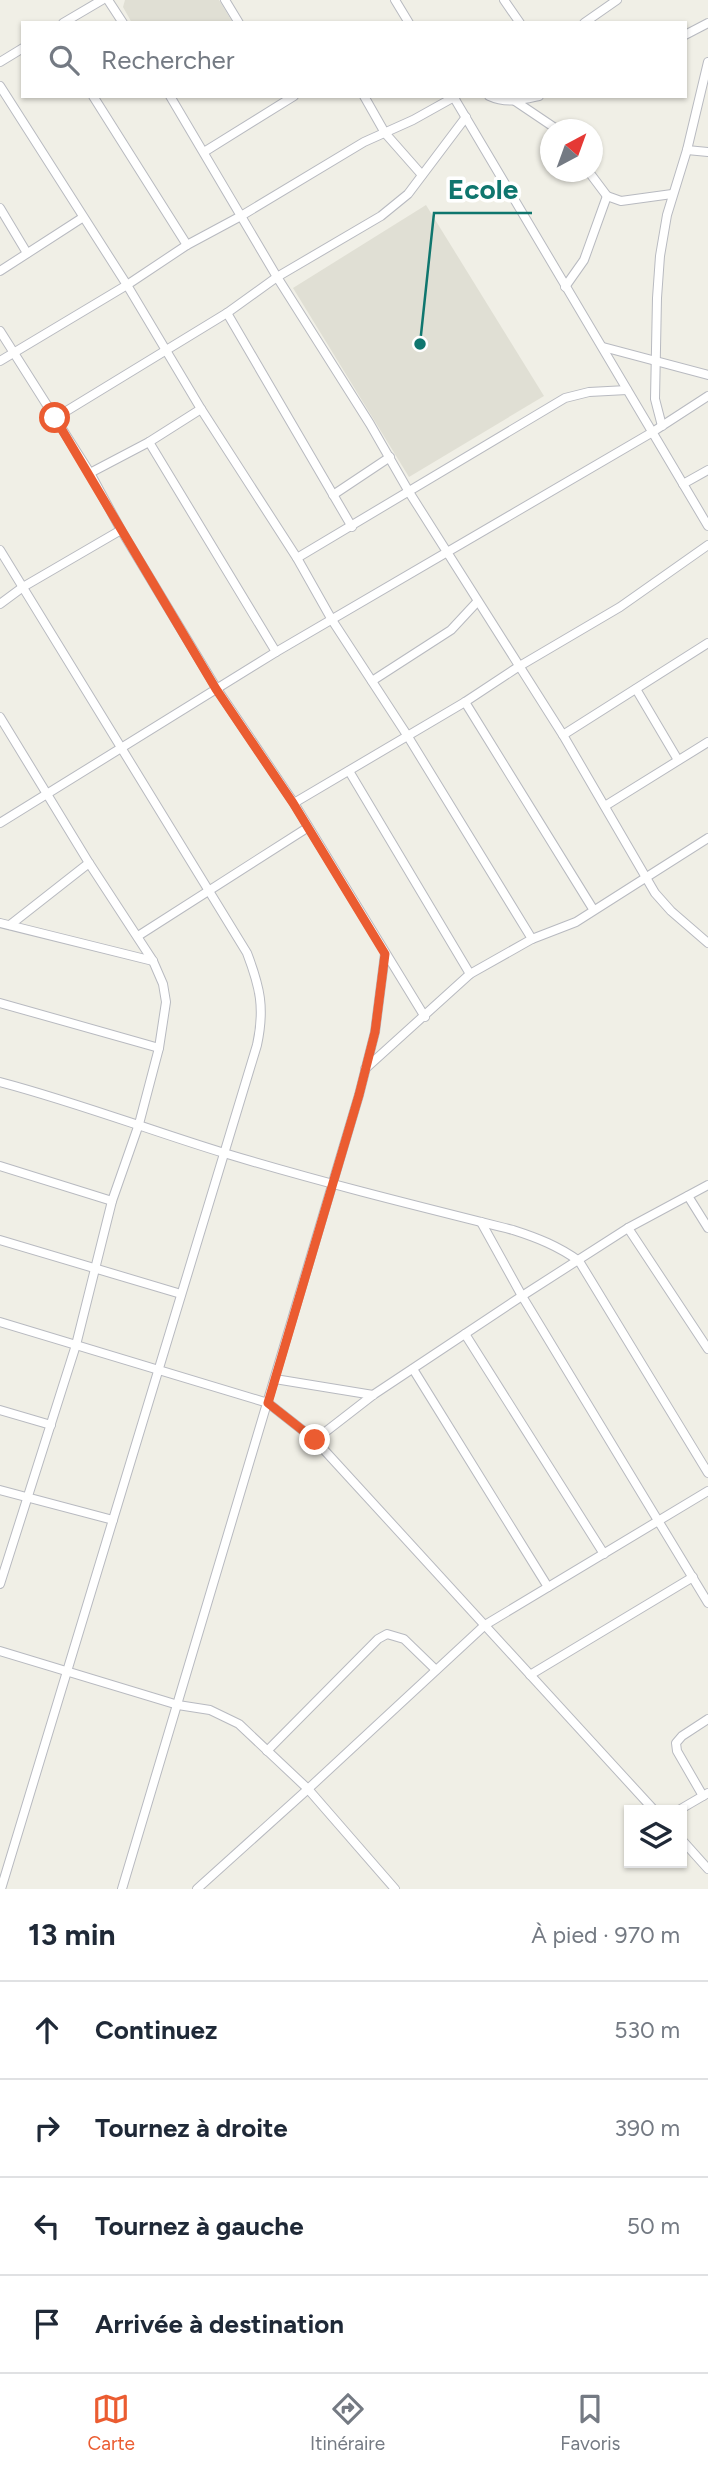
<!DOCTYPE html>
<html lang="fr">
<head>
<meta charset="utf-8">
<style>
  :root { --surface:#fff; --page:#f2f2f3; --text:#1f2937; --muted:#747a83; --line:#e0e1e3; --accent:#eb5c31 }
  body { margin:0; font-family:Figtree,sans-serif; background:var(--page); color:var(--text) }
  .controls { position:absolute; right:21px; bottom:21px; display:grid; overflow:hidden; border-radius:0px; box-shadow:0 2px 5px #0004 }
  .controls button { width:63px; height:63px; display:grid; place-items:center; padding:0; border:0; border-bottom:2px solid var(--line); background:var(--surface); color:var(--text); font:35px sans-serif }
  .compass { position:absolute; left:540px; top:119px; width:63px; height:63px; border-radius:50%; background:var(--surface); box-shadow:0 2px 5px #0004; rotate:41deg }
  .stop { position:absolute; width:21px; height:21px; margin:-16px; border:5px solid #eb5c31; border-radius:50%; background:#fff }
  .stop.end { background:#eb5c31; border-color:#fff; box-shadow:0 2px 7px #0008 }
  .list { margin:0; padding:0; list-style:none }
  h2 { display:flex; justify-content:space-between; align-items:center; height:91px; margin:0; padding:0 28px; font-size:30px }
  h2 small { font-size:23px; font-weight:400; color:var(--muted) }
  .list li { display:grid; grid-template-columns:46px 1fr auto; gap:21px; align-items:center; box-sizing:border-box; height:98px; padding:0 28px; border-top:2px solid var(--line) }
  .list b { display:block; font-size:26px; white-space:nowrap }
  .list em { font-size:23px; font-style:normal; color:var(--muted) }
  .icon { flex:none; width:38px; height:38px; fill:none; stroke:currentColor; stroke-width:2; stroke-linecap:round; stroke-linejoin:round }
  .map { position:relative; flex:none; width:708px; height:1889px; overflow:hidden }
  .search { position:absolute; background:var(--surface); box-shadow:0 2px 5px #0004; left:21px; right:21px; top:21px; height:77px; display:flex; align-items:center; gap:18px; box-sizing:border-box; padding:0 24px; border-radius:0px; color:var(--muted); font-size:26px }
  .sheet { height:483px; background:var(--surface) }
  nav { display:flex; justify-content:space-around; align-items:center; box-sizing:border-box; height:98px; border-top:2px solid var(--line); background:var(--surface); font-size:19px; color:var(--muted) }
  nav a { display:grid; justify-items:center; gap:4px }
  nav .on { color:var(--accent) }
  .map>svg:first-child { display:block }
  .education { fill:#e0dfd4 }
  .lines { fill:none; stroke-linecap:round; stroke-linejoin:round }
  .minor-casing { stroke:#b8bac0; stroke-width:10 }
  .minor { stroke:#fff; stroke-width:8 }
  .route { stroke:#eb5c31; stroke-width:9 }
  .leader { fill:none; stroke:#0f766e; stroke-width:2.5 }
  .callout-dot { fill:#0f766e; stroke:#fff; stroke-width:2.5 }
  .callout-label { font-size:28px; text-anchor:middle; font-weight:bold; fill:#0f766e; stroke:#fff; stroke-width:7; stroke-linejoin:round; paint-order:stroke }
</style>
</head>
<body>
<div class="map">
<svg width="708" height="1889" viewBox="0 0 708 1889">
  <rect width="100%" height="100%" fill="#f0efe6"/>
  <g class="education">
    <polygon points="125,0 219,0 233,23 132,23 123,7"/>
    <polygon points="426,205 544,396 409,477 293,288"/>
  </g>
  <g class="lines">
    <defs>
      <g id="minor">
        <polyline points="108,0 123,23"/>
        <polyline points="225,0 239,23"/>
        <polyline points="395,0 409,23"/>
        <polyline points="504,0 520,23"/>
        <polyline points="63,23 102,0"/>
        <polyline points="584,23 617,0"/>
        <polyline points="685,35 708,23"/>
        <polyline points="0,62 23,48"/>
        <polyline points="0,86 127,285 201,409 297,558 332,620 407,735 532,939"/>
        <polyline points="93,96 187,245"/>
        <polyline points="170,96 277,277 370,424 409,492 563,735 655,893 671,911 708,943"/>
        <polyline points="364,96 385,133 422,175"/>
        <polyline points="453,96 708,526"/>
        <path d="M489 96C506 104 521 100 539 96"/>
        <polyline points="515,101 558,130"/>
        <polyline points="687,150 708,152"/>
        <polyline points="204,152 294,96"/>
        <polyline points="589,172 607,196"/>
        <polyline points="0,208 27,253"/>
        <polyline points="0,271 82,218"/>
        <polyline points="565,287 584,260 607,196 621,201 672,194"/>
        <polyline points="227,313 352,527"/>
        <polyline points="0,331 90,473 121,530 217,689 294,803 425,1017"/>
        <polyline points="603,347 708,375"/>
        <polyline points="0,361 127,285 187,245 241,216 364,142 413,120 456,96"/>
        <polyline points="55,418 227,313 277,277 381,216 408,194 466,117"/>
        <polyline points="662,426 655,399 657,298 660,256 667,215 687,150 708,62"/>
        <polyline points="149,442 276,652"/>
        <polyline points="90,473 149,442 201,409"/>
        <polyline points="683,484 708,470"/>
        <polyline points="333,495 390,457"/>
        <path d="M0 550 247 953C260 987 265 1008 257 1045L1 1889"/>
        <polyline points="297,558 565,398 589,392 627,390"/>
        <polyline points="0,604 23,587 121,530"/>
        <polyline points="372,681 451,630 477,602"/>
        <polyline points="636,689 678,760"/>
        <polyline points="465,702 593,909"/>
        <polyline points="0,717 89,863 153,961 163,984 166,1002 159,1048 139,1124 112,1201 76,1345 0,1584"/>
        <polyline points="563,735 708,643"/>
        <polyline points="349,771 470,974"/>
        <polyline points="294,803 465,702 518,667 620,607 708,545"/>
        <polyline points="605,806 708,742"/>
        <polyline points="0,823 276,652 651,433 708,396"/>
        <polyline points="0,923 153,961"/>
        <polyline points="10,925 89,863"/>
        <polyline points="138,936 307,828"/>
        <polyline points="0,1003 159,1048"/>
        <polyline points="365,1069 470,974 532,939 576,922 708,838"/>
        <path d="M0 1082C76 1102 149 1130 224 1153 320 1182 417 1206 513 1230 538 1238 558 1246 579 1261L708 1473"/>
        <polyline points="0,1166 112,1201"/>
        <polyline points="688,1196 708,1228"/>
        <polyline points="481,1222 522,1296 708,1603"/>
        <polyline points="628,1228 708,1349"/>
        <polyline points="0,1240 181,1294"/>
        <polyline points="0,1322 268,1403 315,1440 654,1810"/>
        <polyline points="465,1334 604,1554"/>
        <polyline points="413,1369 548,1587"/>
        <polyline points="275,1379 373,1395"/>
        <polyline points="0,1410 51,1425"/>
        <polyline points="315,1440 373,1395 522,1296 628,1228 708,1185"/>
        <polyline points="0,1490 113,1520"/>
        <polyline points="0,1651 178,1705 210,1710 239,1724 308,1789 395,1889"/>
        <polyline points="530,1675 693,1577"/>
        <polyline points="267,1751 378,1639 387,1634 404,1639 436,1670"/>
        <polyline points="703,1796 677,1751 676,1743 682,1736 708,1719"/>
        <polyline points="679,1810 708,1793"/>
        <polyline points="682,1840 708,1869"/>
        <polyline points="122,1889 359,1095 375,1032 385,954"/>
        <polyline points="197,1889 308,1789 485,1625 708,1491"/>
      </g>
    </defs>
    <use href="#minor" class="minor-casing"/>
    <use href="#minor" class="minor"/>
  </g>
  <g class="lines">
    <polyline class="route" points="55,418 216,689 293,803 385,954 375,1032 359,1095 268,1403 315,1440"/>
  </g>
  <path class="leader" d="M420 344L434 213H532"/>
  <circle class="callout-dot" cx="420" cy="344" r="7"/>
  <g class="callout-label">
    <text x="483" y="199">Ecole</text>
  </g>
</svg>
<div class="controls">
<button><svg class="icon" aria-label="layers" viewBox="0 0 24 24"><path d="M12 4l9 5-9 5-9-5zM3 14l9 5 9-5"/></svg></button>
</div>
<svg class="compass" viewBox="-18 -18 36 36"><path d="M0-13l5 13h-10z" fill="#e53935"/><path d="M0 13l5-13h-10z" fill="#747a83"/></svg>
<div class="stop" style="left:55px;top:418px"></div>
<div class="stop end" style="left:315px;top:1440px"></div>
<div class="search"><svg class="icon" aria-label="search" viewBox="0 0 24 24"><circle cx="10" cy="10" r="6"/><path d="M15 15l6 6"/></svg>Rechercher</div>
</div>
<section class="sheet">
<h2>13 min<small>À pied · 970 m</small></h2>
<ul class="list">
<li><svg class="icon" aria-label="ahead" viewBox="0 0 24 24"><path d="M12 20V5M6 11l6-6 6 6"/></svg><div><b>Continuez</b></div><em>530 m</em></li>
<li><svg class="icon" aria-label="right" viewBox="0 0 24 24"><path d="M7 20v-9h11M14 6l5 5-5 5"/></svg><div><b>Tournez à droite</b></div><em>390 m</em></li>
<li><svg class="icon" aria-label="left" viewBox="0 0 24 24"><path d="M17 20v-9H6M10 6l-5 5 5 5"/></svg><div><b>Tournez à gauche</b></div><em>50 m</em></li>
<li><svg class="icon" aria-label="arrive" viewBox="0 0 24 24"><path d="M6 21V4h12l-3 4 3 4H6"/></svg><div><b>Arrivée à destination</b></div></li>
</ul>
</section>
<nav>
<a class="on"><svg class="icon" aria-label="map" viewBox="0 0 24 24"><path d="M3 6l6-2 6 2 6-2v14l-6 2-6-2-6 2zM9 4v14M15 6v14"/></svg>Carte</a>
<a><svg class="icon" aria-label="directions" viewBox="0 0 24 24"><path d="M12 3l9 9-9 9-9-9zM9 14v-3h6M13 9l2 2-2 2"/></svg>Itinéraire</a>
<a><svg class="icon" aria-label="saved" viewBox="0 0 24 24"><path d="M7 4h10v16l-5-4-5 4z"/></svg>Favoris</a>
</nav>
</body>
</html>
